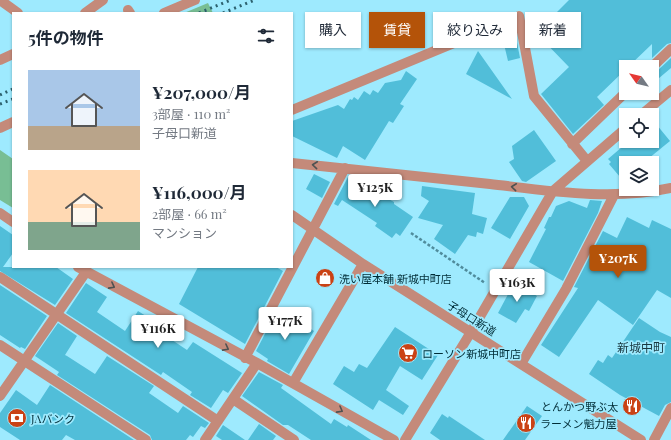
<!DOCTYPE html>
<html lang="ja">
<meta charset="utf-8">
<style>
:root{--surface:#fff;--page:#f6f6f7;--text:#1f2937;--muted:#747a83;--accent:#b45309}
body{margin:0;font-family:"Playfair Display","Noto Sans JP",serif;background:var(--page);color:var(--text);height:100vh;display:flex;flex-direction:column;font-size:15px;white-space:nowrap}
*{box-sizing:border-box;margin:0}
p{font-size:13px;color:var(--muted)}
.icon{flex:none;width:22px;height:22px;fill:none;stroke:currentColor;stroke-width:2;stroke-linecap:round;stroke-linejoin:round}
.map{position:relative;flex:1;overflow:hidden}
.drawer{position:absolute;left:12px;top:12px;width:281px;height:256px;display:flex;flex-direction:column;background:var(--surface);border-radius:0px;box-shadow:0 1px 3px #0004}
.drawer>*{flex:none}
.guide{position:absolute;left:305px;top:12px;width:306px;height:36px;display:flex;gap:8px}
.needle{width:26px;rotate:304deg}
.buttons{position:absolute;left:619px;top:60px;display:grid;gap:8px}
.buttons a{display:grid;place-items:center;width:40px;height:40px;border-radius:0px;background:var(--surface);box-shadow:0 1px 3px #0004;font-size:20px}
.price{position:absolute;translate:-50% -34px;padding:0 9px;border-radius:4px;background:#fff;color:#222;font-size:13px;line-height:26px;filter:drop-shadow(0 1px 2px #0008)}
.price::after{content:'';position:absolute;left:50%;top:24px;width:12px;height:9px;margin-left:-6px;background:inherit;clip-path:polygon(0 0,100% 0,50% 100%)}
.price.active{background:var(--accent);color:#fff}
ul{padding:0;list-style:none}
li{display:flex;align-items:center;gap:12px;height:100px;padding:0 16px}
li span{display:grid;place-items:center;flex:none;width:112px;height:80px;border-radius:0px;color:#555}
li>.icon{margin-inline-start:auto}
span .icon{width:48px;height:48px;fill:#fffc;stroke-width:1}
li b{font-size:17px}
h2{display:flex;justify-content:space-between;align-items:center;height:48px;padding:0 16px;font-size:17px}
.chip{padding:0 14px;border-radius:0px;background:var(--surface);box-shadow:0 1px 3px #0004;font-size:14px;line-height:36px}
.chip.active{background:var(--accent);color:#fff}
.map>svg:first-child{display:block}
.green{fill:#78be94}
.building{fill:#51bed9}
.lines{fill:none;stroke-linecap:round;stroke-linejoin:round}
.path{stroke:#508c9c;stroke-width:2.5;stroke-dasharray:3 2;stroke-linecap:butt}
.minor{stroke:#c48a7a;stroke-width:10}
.rail{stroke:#2c616e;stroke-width:3;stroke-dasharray:2 4;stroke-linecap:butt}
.oneway{stroke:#4e5252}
.labels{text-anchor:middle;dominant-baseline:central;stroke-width:3.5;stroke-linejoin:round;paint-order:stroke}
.poi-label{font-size:11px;fill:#002d37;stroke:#9eeafe;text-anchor:start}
.street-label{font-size:11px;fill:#002d37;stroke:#9eeafe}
.neighbourhood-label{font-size:12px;fill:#193841;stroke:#9eeafe}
</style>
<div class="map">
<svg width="671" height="440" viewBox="0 0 671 440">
<rect width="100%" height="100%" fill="#9eeafe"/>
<path class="green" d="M208,3L213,13H184Z
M0,150L13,159V208L0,200Z"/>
<path class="building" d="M569,0H671V43L667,44L652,58V44L628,67H626V69L597,97L604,105L573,134L541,94L569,67L536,33Z
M516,37L520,58L508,61L503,40Z
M478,51L512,99L466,74Z
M671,58V68L652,84V73L656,72Z
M406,71L417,79L400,104L404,106L393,123L389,121L365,160L343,146L337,158L292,136V121L338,105L344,109L350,99L352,100L354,97L358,100L364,91L370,95L373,90L378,93L385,83L401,80Z
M652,119L670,141L643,163H626V184L609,164L611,162L608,159L629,141H652Z
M534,130L556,161L526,182L522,181L509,162L514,159L512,146Z
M314,174L330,182L322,198L306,189Z
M348,177L394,202V204L413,217L400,236L396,233L392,238L375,226L377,223L342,200L338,206L334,204Z
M422,186L475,193L472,214L487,218L483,234L477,232L476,237L468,235L455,254L434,239L443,225L418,218L429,201L421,196Z
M510,197H524L529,206L510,239L491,228Z
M590,200L602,201L598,213L563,281L529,262L546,229L544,228L549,217H551L556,206L569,201L587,208Z
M627,217L649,228L652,220L671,229V298L657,290L633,325L598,300L559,357L541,345L578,288L574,287L603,231L617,238Z
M0,226L13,235V253L3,267H56L73,279L55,305L0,271Z
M198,267H276L283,271L245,344L179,304Z
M86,283L107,297L97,312L125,331L138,311L160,325L157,330L187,350L193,342L242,373L228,393L223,390L211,408L190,395L192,392L163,372L161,375L66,313Z
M514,283L537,296L529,311L525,309L516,323L498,313Z
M0,285L47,316L25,349L21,347L20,348L0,335Z
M279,307L314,331L289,374L267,361L268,359L256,351Z
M639,318L660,332L671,337V402L665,405L659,416L620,395L589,374L598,360L603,363L608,355L612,358Z
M58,323L77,336L65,355L67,356L95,374L107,356L154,386L149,393L178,413L183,406L209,423L205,428L201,426L193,437L190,435L186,440H152L150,435L57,375L59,372L35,356Z
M395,327L438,355L422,380L400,366L386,390L409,406L403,415L379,400L373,410L333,384L344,366L354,372L359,364L367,368Z
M259,372L283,385L281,388L331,424L334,419L347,427L348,425L371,440H311L288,425H283L242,396Z
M50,385L134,440H75L66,435L62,440H20L0,427V413L16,390L37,405Z
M527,406L542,416L525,440H503Z
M442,414L448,418L449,416L485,440H440L430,433Z
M259,424L276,436L273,440H248Z
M223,425L245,440H222L216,436Z"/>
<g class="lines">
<path class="path" d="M411,233L485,283"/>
<path class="minor" d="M0,0L18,13
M128,10L130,13
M85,13L103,0
M164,13L195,0
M0,60L13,54
M652,67L671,49
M292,110L519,16L534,96L587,161
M641,115L671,90
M0,128L13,122
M572,144L626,92
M292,163C358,170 424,177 490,184C550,191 612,201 671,188
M0,213L13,222
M292,215L363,264L641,440
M78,267L257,363L394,440
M0,277L218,421
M0,345L146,440
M245,358L345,168
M521,364L566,289L614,195
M293,383L363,264
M0,396L86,272
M233,399L294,440
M205,440L257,363
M405,440L471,332L553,191L626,128
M654,440L671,408"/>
<path class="rail" d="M199,13L231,0
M223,13L255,0
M0,95L13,89
M0,104L13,99"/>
</g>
<defs><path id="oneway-chevron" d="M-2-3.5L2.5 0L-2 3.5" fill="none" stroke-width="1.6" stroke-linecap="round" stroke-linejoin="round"/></defs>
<g class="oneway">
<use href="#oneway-chevron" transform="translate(315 165) rotate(-174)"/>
<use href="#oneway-chevron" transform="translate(514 187) rotate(-174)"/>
<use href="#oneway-chevron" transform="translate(112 286) rotate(28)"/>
<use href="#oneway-chevron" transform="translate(226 348) rotate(28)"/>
<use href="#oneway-chevron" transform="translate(340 410) rotate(29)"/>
</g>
<defs>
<g id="shop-disc" transform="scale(1)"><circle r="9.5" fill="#ca4215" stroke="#9eeafe"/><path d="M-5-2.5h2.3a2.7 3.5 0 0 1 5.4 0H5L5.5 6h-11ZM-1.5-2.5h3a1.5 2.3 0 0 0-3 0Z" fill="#fff"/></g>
<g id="supermarket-disc" transform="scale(1)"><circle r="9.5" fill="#ca4215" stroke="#9eeafe"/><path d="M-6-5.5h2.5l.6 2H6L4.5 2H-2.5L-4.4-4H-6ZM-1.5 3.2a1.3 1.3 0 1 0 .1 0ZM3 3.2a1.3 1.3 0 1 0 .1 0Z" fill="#fff"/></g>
<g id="restaurant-disc" transform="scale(1)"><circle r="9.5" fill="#ca4215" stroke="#9eeafe"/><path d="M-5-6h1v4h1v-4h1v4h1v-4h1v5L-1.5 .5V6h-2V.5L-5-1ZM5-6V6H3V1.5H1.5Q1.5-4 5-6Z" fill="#fff"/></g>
<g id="bank-disc" transform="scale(1)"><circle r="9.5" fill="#ca4215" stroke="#9eeafe"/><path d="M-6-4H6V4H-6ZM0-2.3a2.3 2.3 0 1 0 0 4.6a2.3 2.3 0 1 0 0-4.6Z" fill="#fff"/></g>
</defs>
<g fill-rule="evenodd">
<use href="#shop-disc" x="325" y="278"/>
<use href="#supermarket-disc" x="408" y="353"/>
<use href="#restaurant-disc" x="632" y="406"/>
<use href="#bank-disc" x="17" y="418"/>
<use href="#restaurant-disc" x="526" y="423"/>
</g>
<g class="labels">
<g class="poi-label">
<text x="339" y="278">洗い屋本舗 新城中町店</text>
<text x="422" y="353">ローソン新城中町店</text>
<text x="618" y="406" text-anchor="end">とんかつ野ぶ太</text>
<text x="31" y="418">JAバンク</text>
<text x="540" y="423">ラーメン魁力屋</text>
</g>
<g class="street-label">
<text transform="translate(472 318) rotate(32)">子母口新道</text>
</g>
<g class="neighbourhood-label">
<text x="641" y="347">新城中町</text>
</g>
</g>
</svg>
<div class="buttons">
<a><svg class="needle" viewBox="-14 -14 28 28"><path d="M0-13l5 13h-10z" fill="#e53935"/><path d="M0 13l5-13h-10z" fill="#747a83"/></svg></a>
<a><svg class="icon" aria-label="locate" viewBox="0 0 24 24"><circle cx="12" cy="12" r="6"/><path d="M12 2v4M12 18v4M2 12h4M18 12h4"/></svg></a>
<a><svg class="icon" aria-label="layers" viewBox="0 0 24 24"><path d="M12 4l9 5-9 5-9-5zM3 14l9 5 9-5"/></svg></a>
</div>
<b class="price" style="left:375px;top:208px">¥125K</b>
<b class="price active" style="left:618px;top:279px">¥207K</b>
<b class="price" style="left:517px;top:303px">¥163K</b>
<b class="price" style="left:285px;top:341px">¥177K</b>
<b class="price" style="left:158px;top:349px">¥116K</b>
<div class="guide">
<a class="chip">購入</a>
<a class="chip active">賃貸</a>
<a class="chip">絞り込み</a>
<a class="chip">新着</a>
</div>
<section class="drawer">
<h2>5件の物件<svg class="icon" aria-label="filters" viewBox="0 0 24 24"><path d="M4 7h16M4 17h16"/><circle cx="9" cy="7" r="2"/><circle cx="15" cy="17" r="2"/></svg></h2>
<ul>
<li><span style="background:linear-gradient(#a9c7e8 70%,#b9a48a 0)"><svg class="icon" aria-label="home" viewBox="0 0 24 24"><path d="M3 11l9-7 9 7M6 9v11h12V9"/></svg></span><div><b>¥207,000/月</b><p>3部屋 · 110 m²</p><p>子母口新道</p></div></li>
<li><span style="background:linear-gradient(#ffd9b3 65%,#7fa58c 0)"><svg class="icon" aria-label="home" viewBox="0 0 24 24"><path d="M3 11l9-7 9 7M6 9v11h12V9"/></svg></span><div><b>¥116,000/月</b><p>2部屋 · 66 m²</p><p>マンション</p></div></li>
</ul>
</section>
</div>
